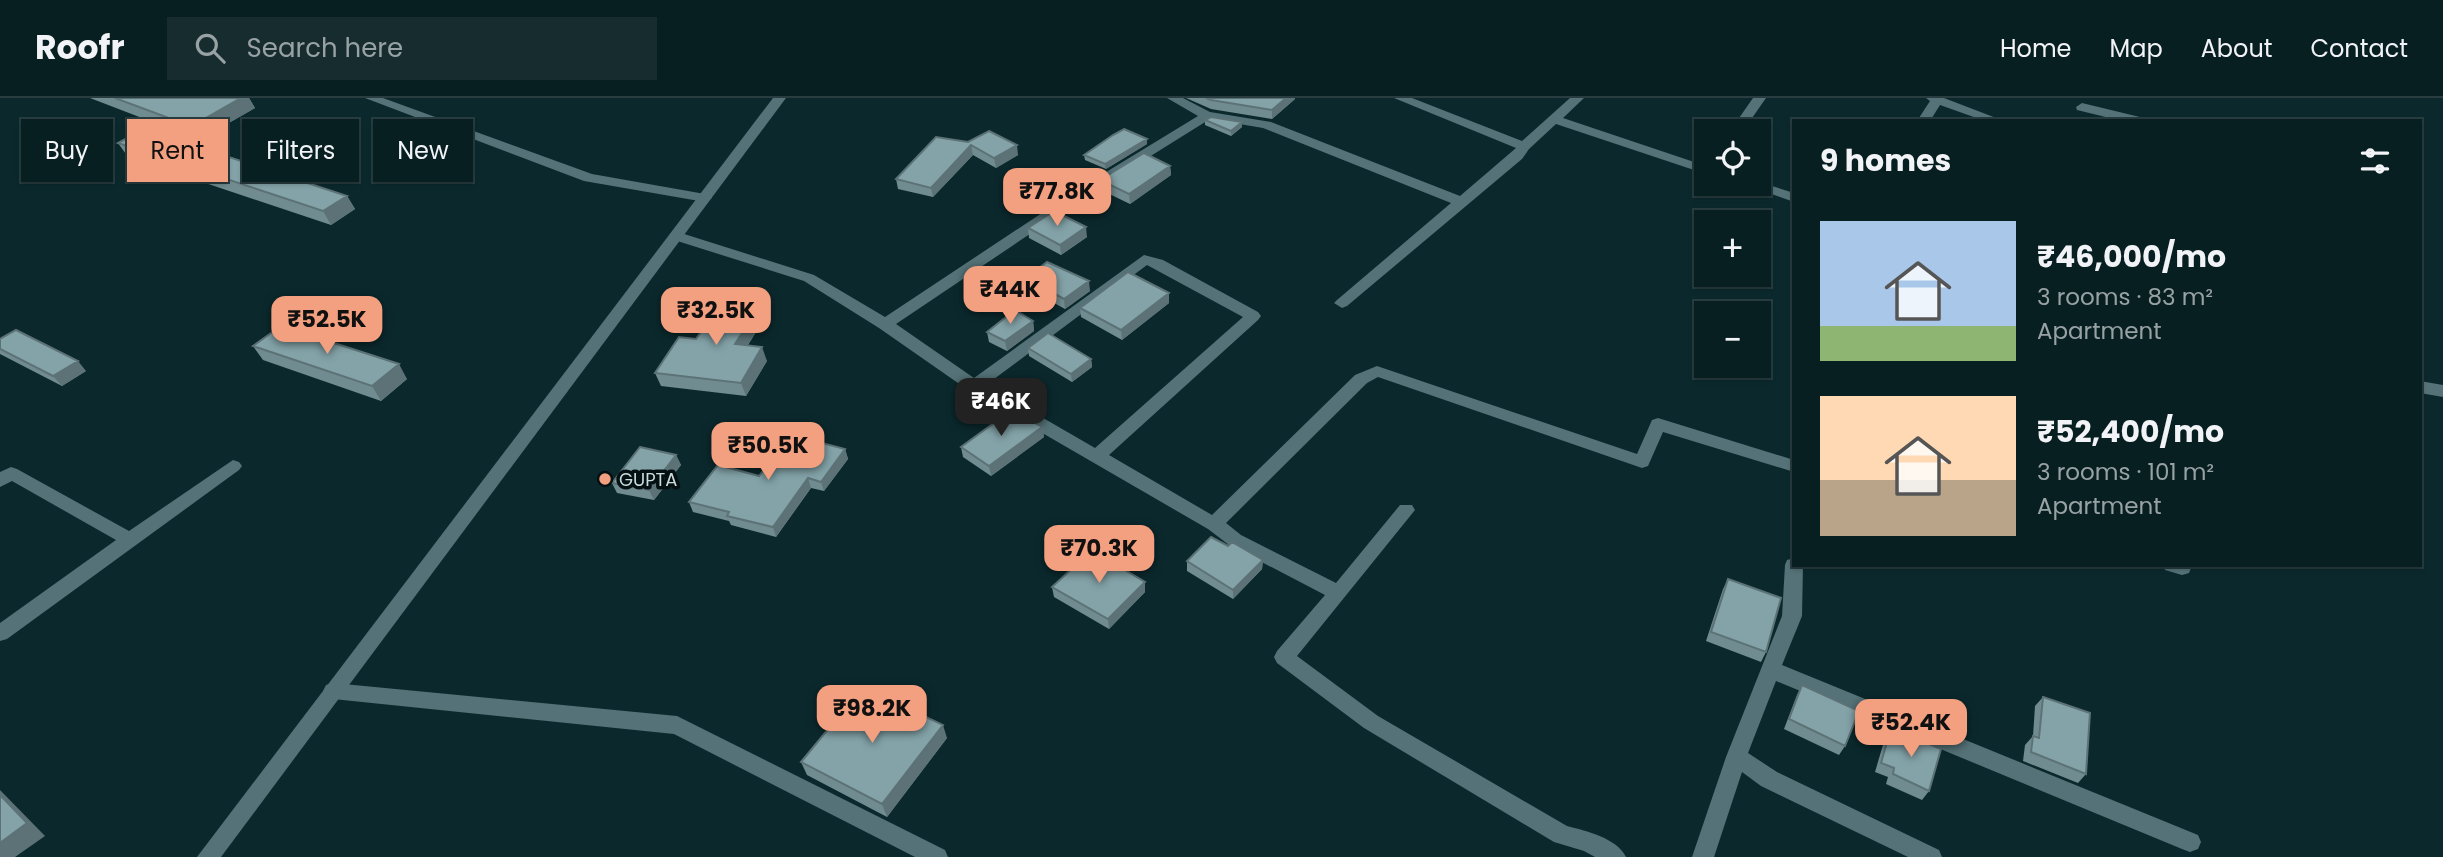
<!DOCTYPE html>
<meta charset="utf-8">
<style>
:root{--surface:#081f22;--page:#162c2f;--text:#f1f3f6;--muted:#98a2a5;--line:#293d40;--accent:#f2a080}
body{margin:0;font-family:Poppins,sans-serif;background:var(--page);color:var(--text);height:100vh;display:flex;flex-direction:column;font-size:26px;white-space:nowrap}
*{box-sizing:border-box;margin:0}
p{font-size:23px;color:var(--muted)}
.icon{flex:none;width:38px;height:38px;fill:none;stroke:currentColor;stroke-width:2;stroke-linecap:round;stroke-linejoin:round}
.map{position:relative;flex:1;overflow:hidden}
.panel{position:absolute;left:1792px;top:21px;width:630px;height:448px;display:flex;flex-direction:column;background:var(--surface);border-radius:0px;box-shadow:0 2px 5px #0004,0 0 0 2px var(--line)}
.panel>*{flex:none}
.banner{position:absolute;left:21px;top:21px;width:665px;height:63px;display:flex;gap:14px}
.fabs{position:absolute;left:1694px;top:21px;display:grid;gap:14px}
.fabs a{display:grid;place-items:center;width:77px;height:77px;border-radius:0px;background:var(--surface);box-shadow:0 2px 5px #0004,0 0 0 2px var(--line);font-size:35px}
.price{position:absolute;translate:-50% -60px;padding:0 16px;border-radius:14px;background:var(--accent);color:#111;font-size:23px;line-height:46px;filter:drop-shadow(0 2px 4px #0008)}
.price::after{content:'';position:absolute;left:50%;top:42px;width:21px;height:16px;margin-left:-10px;background:inherit;clip-path:polygon(0 0,100% 0,50% 100%)}
.price.on{background:#222;color:#fff}
ul{padding:0;list-style:none}
li{display:flex;align-items:center;gap:21px;height:175px;padding:0 28px}
li span{display:grid;place-items:center;flex:none;width:196px;height:140px;border-radius:0px;color:#555}
li>.icon{margin-inline-start:auto}
span .icon{width:84px;height:84px;fill:#fffc;stroke-width:1}
li b{font-size:30px}
h2{display:flex;justify-content:space-between;align-items:center;height:84px;padding:0 28px;font-size:30px}
.pill{padding:0 24px;border-radius:0px;background:var(--surface);box-shadow:0 2px 5px #0004,0 0 0 2px var(--line);font-size:24px;line-height:63px}
.pill.on{background:var(--accent);color:#111}
header{display:flex;align-items:center;gap:42px;box-sizing:border-box;height:98px;padding:0 35px;background:var(--surface);border-bottom:2px solid var(--line)}
header strong{font-size:33px}
nav{display:flex;gap:38px;margin-inline-start:auto;font-size:24px}
.search{width:490px;height:63px;background:var(--page);display:flex;align-items:center;gap:18px;box-sizing:border-box;padding:0 24px;border-radius:0px;color:var(--muted);font-size:26px}
.map>svg:first-child{display:block}
.lines{fill:none;stroke-linecap:round;stroke-linejoin:round}
.minor{fill:#547277;fill-rule:evenodd}
.secondary{fill:#547277;fill-rule:evenodd}
.wall{fill:#718c90}
.shaded-wall{fill:#5c7276}
.building{fill:#83a3a8;stroke:#5c7276;stroke-width:2}
.poi-dot{fill:#f2a080;stroke:#041012;stroke-width:2.5}
.labels{text-anchor:middle;dominant-baseline:central;stroke-width:7;stroke-linejoin:round;paint-order:stroke}
.poi-label{font-size:18px;fill:#cbdcdf;stroke:#041012;text-anchor:start}
</style>
<header>
<strong>Roofr</strong>
<div class="search"><svg class="icon" aria-label="search" viewBox="0 0 24 24"><circle cx="10" cy="10" r="6"/><path d="M15 15l6 6"/></svg>Search here</div>
<nav><a>Home</a><a>Map</a><a>About</a><a>Contact</a></nav>
</header>
<div class="map">
<svg width="2443" height="759" viewBox="0 0 2443 759">
<rect width="100%" height="100%" fill="#0b292d"/>
<g class="lines">
<path class="minor" d="M365,0H383L592,76L705,96L712,100L705,104L584,83Z
M1167,0H1183L1210,14L1271,24L1460,98L1516,50L1394,0H1412L1522,43L1570,0H1584L1563,20L1706,68V76L1556,26L1529,51L1522,61L1347,208L1342,210L1334,205L1337,202L1451,105L1263,30L1210,21L1085,99L896,226L974,280L1144,157L1163,162L1258,214L1261,218L1258,222L1109,357L1212,417L1355,277L1377,268L1637,356L1652,322L1658,320L1794,362V374L1663,334L1648,368L1642,370L1378,279L1367,285L1226,425L1241,437L1336,485L1400,407H1412L1415,412L1297,558L1378,618L1567,728C1586,733 1617,740 1626,759H1595L1584,753L1554,744L1364,630L1277,565L1274,559L1277,553L1325,497L1229,447L1208,431L968,292L879,230L804,183L671,141L669,138L671,135H681L814,177L885,219L1075,93L1198,18ZM1147,167L1243,219L1095,350L986,287Z
M1753,0H1766L1743,33H1730Z
M1926,0H1944L2004,23H1985L1940,7L1930,23H1917L1930,3Z
M2082,5L2144,20L2145,23H2122L2077,12L2076,9Z
M1759,84L1794,95V104L1743,86Z
M2420,283L2443,287V299L2420,295Z
M233,362L239,364L242,368L239,372L7,541L0,543V525L116,442L12,383L0,389V374L11,369L17,371L129,433Z
M1794,460V467H1803L1802,518L1782,567L2198,737L2201,744L2198,751L2190,754L2182,751L1776,583L1748,655L1777,674L1939,752L1942,759H1908L1761,688L1742,674L1714,759H1692L1726,659L1782,518L1785,467L1787,462Z
M2163,467H2190L2191,470L2189,475L2182,477L2165,472Z
M333,585L677,618L945,752L948,759H915L674,636L333,601L326,599L323,593L326,587Z"/>
<path class="secondary" d="M773,0H786L221,759H197Z"/>
</g>
<path class="wall" d="M90,0H249L255,10L192,46L347,98L355,111L331,127L128,59L118,45L155,25Z
M1186,0H1295V1L1272,21L1211,11Z
M1205,22L1242,29L1231,38L1205,27Z
M1147,41V46L1106,71L1085,62L1084,57Z
M968,44L1018,57L996,70L973,57L933,99L898,91L896,81Z
M1170,68L1171,77L1130,106L1101,92L1100,82Z
M1028,130L1087,139L1061,157L1029,140Z
M1026,180L1090,193L1065,211L1027,190Z
M1169,205L1122,242L1081,219L1080,210Z
M765,220L748,247L767,263L746,298L661,288L655,275L696,241Z
M1033,223L1034,233L1007,253L989,244L987,234Z
M0,241L86,273L62,288L0,256Z
M253,248L407,281L381,303L263,262Z
M1028,250L1091,261L1092,269L1072,284L1029,258Z
M1042,329L1044,339L991,378L963,359L961,349Z
M845,351L848,361L824,393L811,390L776,439L731,427L729,423L693,414L689,404L759,378Z
M676,357L681,367L654,402L617,395L612,385Z
M1228,448L1263,462L1262,471L1233,501L1187,473V463Z
M1110,467L1145,484V494L1109,531L1054,499L1052,489Z
M1728,481L1766,554L1761,564L1706,543L1723,491Z
M1802,587L1845,648L1839,657L1784,631L1797,597Z
M2043,599L2086,676L2078,685L2023,663L2025,647L2033,638L2035,608Z
M1891,630L1929,693L1922,702L1886,686L1888,679L1875,674L1885,640Z
M947,640L887,719L807,677L801,664Z"/>
<path class="shaded-wall" d="M241,0H249L255,10L180,53L171,40Z
M1286,0H1295V1L1272,21V12Z
M1242,24V29L1231,38V33Z
M1147,41V46L1106,71L1105,66Z
M971,47L973,57L933,99L931,90Z
M1017,47L1018,57L996,70L994,60Z
M1170,68L1171,77L1130,106L1129,96Z
M347,98L355,111L331,127L323,113Z
M1086,129L1087,139L1061,157L1060,147Z
M1089,183L1090,193L1065,211L1064,201Z
M1169,195V205L1122,242L1121,232Z
M761,206L765,220L740,259L735,246Z
M1033,223L1034,233L1007,253L1005,243Z
M762,249L767,263L746,298L741,285Z
M1091,261L1092,269L1072,284L1071,276Z
M78,263L86,273L62,288L53,278Z
M399,266L407,281L381,303L372,288Z
M1042,329L1044,339L991,378L989,368Z
M845,351L848,361L824,393L821,384Z
M676,357L681,367L654,402L649,392Z
M808,380L811,390L776,439L773,429Z
M1263,462L1262,471L1233,501V492Z
M1145,484V494L1109,531L1108,521Z
M943,627L947,640L887,719L882,706Z
M0,692L45,738L15,759H0Z"/>
<path class="building" d="M115,0H241L171,40L347,98L323,113L118,45L166,19Z
M1206,0H1286L1272,12L1211,2Z
M1211,19L1242,24L1231,33L1205,22Z
M1124,31L1147,41L1105,66L1084,57L1113,37Z
M989,33L1017,47L994,60L971,47L931,90L896,81L936,39L968,44Z
M1144,55L1170,68L1129,96L1100,82Z
M1054,113L1086,129L1060,147L1028,130Z
M1047,164L1089,183L1064,201L1026,180Z
M1128,174L1169,195L1121,232L1080,210Z
M723,202L761,206L735,246L762,249L741,285L655,275L679,239L696,241Z
M1015,212L1033,223L1005,243L987,234Z
M281,228L399,266L372,288L253,248Z
M16,232L78,263L53,278L0,251V241Z
M1048,235L1091,261L1071,276L1028,250Z
M1012,312L1042,329L989,368L961,349Z
M791,337L845,351L821,384L808,380L773,429L727,418L729,414L689,404L718,367L759,378Z
M640,349L676,357L649,392L612,385Z
M1211,439L1228,448L1232,444L1263,462L1233,492L1187,463Z
M1089,455L1110,467L1113,465L1145,484L1108,521L1052,489Z
M1728,481L1781,500L1766,554L1711,534Z
M1802,587L1859,613L1845,648L1789,621Z
M863,589L943,627L882,706L801,664Z
M2043,599L2090,615L2086,676L2031,654L2033,638L2039,640Z
M1891,630L1941,651L1929,693L1893,676L1894,670L1881,665Z
M0,697L27,725L0,745Z"/>
<circle class="poi-dot" cx="605" cy="381" r="7"/>
<g class="labels">
<g class="poi-label">
<text x="619" y="381">GUPTA</text>
</g>
</g>
</svg>
<div class="fabs">
<a><svg class="icon" aria-label="locate" viewBox="0 0 24 24"><circle cx="12" cy="12" r="6"/><path d="M12 2v4M12 18v4M2 12h4M18 12h4"/></svg></a>
<a>+</a>
<a>−</a>
</div>
<b class="price" style="left:1057px;top:130px">₹77.8K</b>
<b class="price" style="left:1010px;top:228px">₹44K</b>
<b class="price" style="left:716px;top:249px">₹32.5K</b>
<b class="price" style="left:327px;top:258px">₹52.5K</b>
<b class="price on" style="left:1001px;top:340px">₹46K</b>
<b class="price" style="left:768px;top:384px">₹50.5K</b>
<b class="price" style="left:1099px;top:487px">₹70.3K</b>
<b class="price" style="left:872px;top:647px">₹98.2K</b>
<b class="price" style="left:1911px;top:661px">₹52.4K</b>
<div class="banner">
<a class="pill">Buy</a>
<a class="pill on">Rent</a>
<a class="pill">Filters</a>
<a class="pill">New</a>
</div>
<section class="panel">
<h2>9 homes<svg class="icon" aria-label="filters" viewBox="0 0 24 24"><path d="M4 7h16M4 17h16"/><circle cx="9" cy="7" r="2"/><circle cx="15" cy="17" r="2"/></svg></h2>
<ul>
<li><span style="background:linear-gradient(#a9c7e8 75%,#8fb573 0)"><svg class="icon" aria-label="home" viewBox="0 0 24 24"><path d="M3 11l9-7 9 7M6 9v11h12V9"/></svg></span><div><b>₹46,000/mo</b><p>3 rooms · 83 m²</p><p>Apartment</p></div></li>
<li><span style="background:linear-gradient(#ffd9b3 60%,#b9a48a 0)"><svg class="icon" aria-label="home" viewBox="0 0 24 24"><path d="M3 11l9-7 9 7M6 9v11h12V9"/></svg></span><div><b>₹52,400/mo</b><p>3 rooms · 101 m²</p><p>Apartment</p></div></li>
</ul>
</section>
</div>
